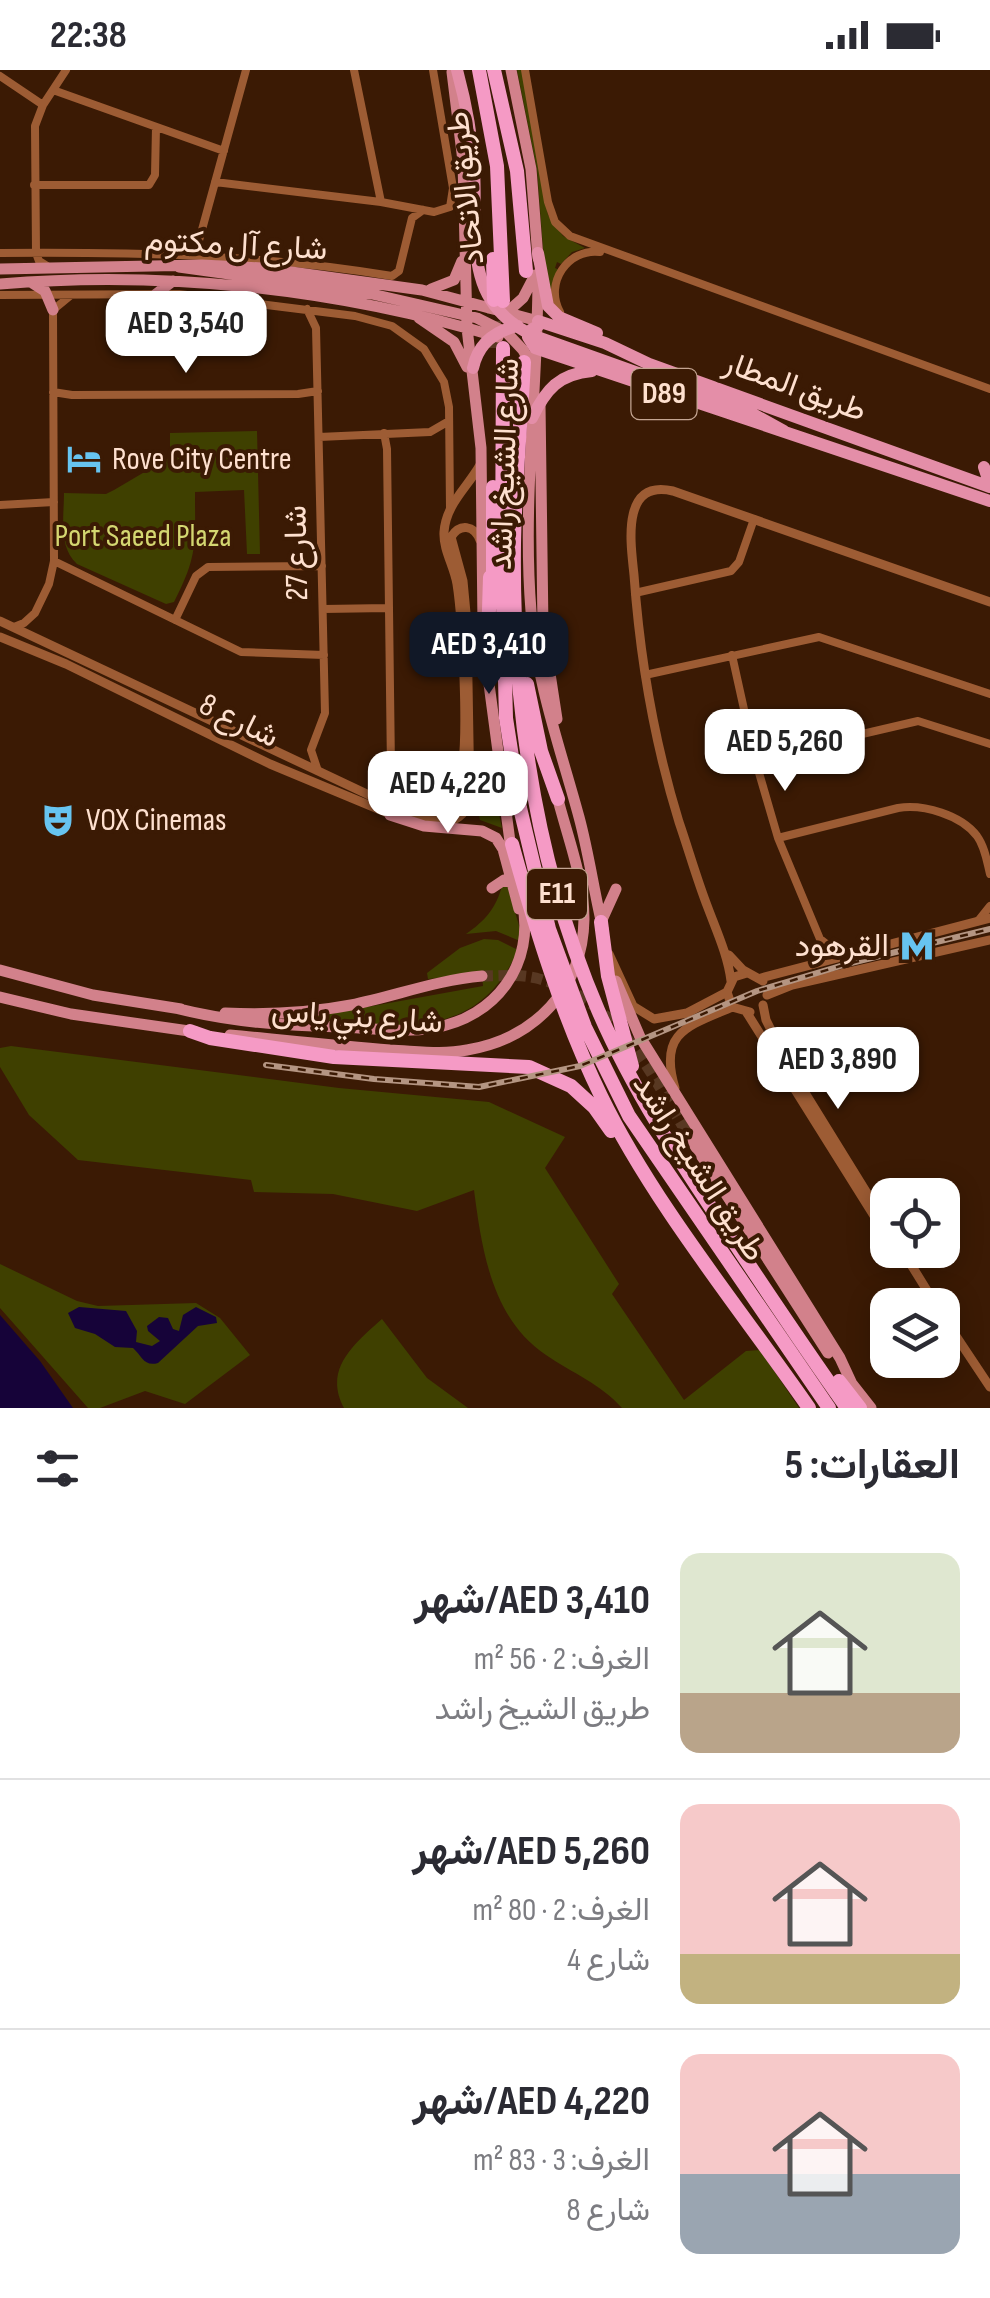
<!DOCTYPE html>
<html lang="ar">
<meta charset="utf-8">
<style>
:root{--surface:#fff;--page:#f7f7f7;--text:#2b2b33;--muted:#7c7c81;--line:#e1e1e2;--accent:#111827}
body{margin:0;font-family:"Sofia Sans Condensed",Vazirmatn,sans-serif;background:var(--page);color:var(--text);direction:rtl;height:100vh;display:flex;flex-direction:column;font-size:38px;white-space:nowrap}
*{box-sizing:border-box;margin:0}
p{font-size:32px;color:var(--muted)}
.icon{flex:none;width:55px;height:55px;fill:none;stroke:currentColor;stroke-width:2;stroke-linecap:round;stroke-linejoin:round}
.map{position:relative;height:1338px;overflow:hidden;direction:ltr}
.panel{display:flex;flex-direction:column;background:var(--surface);flex:1}
.panel>*{flex:none}
.fabs{position:absolute;left:870px;top:1108px;display:grid;gap:20px}
.fabs a{display:grid;place-items:center;width:90px;height:90px;border-radius:20px;background:var(--surface);box-shadow:0 5px 25px #0003;font-size:50px}
.price{position:absolute;translate:-50% -85px;padding:0 22px;border-radius:20px;background:#fff;color:#222;font-size:32px;line-height:65px;filter:drop-shadow(0 2px 5px #0008)}
.price::after{content:'';position:absolute;left:50%;top:60px;width:30px;height:22px;margin-left:-15px;background:inherit;clip-path:polygon(0 0,100% 0,50% 100%)}
.price.current{background:var(--accent);color:#fff}
ul{padding:0;list-style:none}
li{display:flex;align-items:center;gap:30px;height:250px;padding:0 30px}
li+li{border-top:2px solid var(--line)}
li span{display:grid;place-items:center;flex:none;width:280px;height:200px;border-radius:20px;color:#555}
li>.icon{margin-inline-start:auto}
span .icon{width:120px;height:120px;fill:#fffc;stroke-width:1}
li b{font-size:42px}
h2{display:flex;justify-content:space-between;align-items:center;height:120px;padding:0 30px;font-size:42px}
.status{display:flex;justify-content:space-between;align-items:center;height:70px;padding:0 50px;background:var(--surface);direction:ltr}
.status svg{height:28px;fill:currentColor}
.map>svg:first-child{display:block}
.green{fill:#3f4000}
.water{fill:#160339}
.lines{fill:none;stroke-linecap:round;stroke-linejoin:round}
.primary-tunnel{stroke:#583822;stroke-width:11;stroke-dasharray:11 5.5;stroke-linecap:butt}
.motorway-tunnel{stroke:#583822;stroke-width:14;stroke-dasharray:14 7;stroke-linecap:butt}
.minor{stroke:#9d5c34;stroke-width:8}
.tertiary{stroke:#9d5c34;stroke-width:9}
.primary{stroke:#d2818b;stroke-width:11}
.trunk{stroke:#e48ea8;stroke-width:12}
.motorway{stroke:#f59ac5;stroke-width:14}
.rail-casing{stroke:#b49582;stroke-width:6}
.rail{stroke:#3b1a04;stroke-width:2.5;stroke-dasharray:8;stroke-linecap:butt}
.labels{text-anchor:middle;dominant-baseline:central;stroke-width:8;stroke-linejoin:round;paint-order:stroke}
.shield{fill:#3b1a04;stroke:#c4a592;stroke-width:2.5}
.shield-label{font-size:30px;font-weight:bold;fill:#fee0cf}
.street-label{font-size:32px;fill:#fee0cf;stroke:#3b1a04}
.poi-label{font-size:32px;fill:#fee0cf;stroke:#3b1a04;text-anchor:start}
.park-label{font-size:32px;fill:#d4d771;stroke:#3b1a04}
</style>
<div class="status"><b>22:38</b><svg viewBox="0 0 49 12"><path d="M0 12V9h3v3zM5 12V6h3v6zM10 12V3h3v9zM15 12V0h3v12zM26 1h20v11H26zM47 4h2v5h-2z"/></svg></div>
<div class="map">
<svg width="990" height="1338" viewBox="0 0 990 1338">
<rect width="100%" height="100%" fill="#3b1a04"/>
<path class="green" d="M517,0H522L548,145L563,166L585,178L572,182L561,194L557,192L555,198L559,200L552,224L546,217L537,100Z
M257,361L260,484H247L244,420L195,422C195,474 198,485 174,532L166,534L77,494C58,476 64,448 64,423L106,424L114,420L170,387V363Z
M487,688L502,758L480,750L475,728L473,690Z
M507,814L520,859V871L496,861L466,864C485,851 496,838 502,816Z
M484,869L498,870L518,880C476,974 399,954 313,953L312,947L483,916L482,903L428,909L427,903L460,878Z
M11,976L339,1018L489,1032L565,1067L545,1098L619,1214L612,1224L684,1330L746,1281L760,1280L799,1338H622C601,1314 572,1303 546,1285C492,1249 482,1181 474,1120L417,1141L333,1124L254,1122L251,1110L78,1090L29,1045L0,997V978Z
M0,1194L77,1231L98,1236L196,1233L220,1248L250,1285L185,1334L145,1321L100,1338H88L0,1238Z
M382,1249L427,1308L468,1338H344C323,1299 354,1274 382,1249Z"/>
<path class="water" d="M79,1237L126,1241L137,1261L136,1272L152,1276L160,1271L148,1261L147,1256L159,1247L168,1248L173,1259L179,1261L183,1245L196,1237L216,1247L217,1253L198,1256L158,1293C144,1297 142,1286 133,1278L115,1277L95,1264L75,1258L68,1243Z
M0,1245L40,1291L73,1338H0Z"/>
<g class="lines">
<path class="primary-tunnel" d="M482,906C500,906 519,904 536,908C618,929 648,999 688,1065"/>
<path class="motorway-tunnel" d="M494,230V278"/>
<path class="minor" d="M354,0L381,132
M525,0L548,132L555,152L570,166L990,319
M0,6L43,35
M53,20L224,81
M215,112L381,132L434,142L450,137L453,118L433,0
M34,115H149L155,105L156,57
M0,183C132,182 262,184 392,206L399,201L412,148L423,140
M195,185L246,0
M47,196L39,191L36,183L35,56L43,35L66,0
M0,225L179,224L355,246L392,256L424,279L444,312L449,337L450,439
M307,239L316,258L325,643L311,680L318,701
M560,242C544,213 568,178 600,182
M53,322L72,325L298,324L318,321
M319,367L430,362L449,351
M0,435L54,432
M54,491L241,582L324,585
M635,523L731,501L739,492L754,449
M323,539L388,538
M175,550L196,506L208,497L322,496
M14,557L24,553L35,543L49,514L54,491L53,240L70,226
M732,585L755,689L778,768L820,869L842,886
M645,605L819,567L990,624
M755,689L918,651L990,674
M369,725L385,716L391,699L387,379L384,363
M778,768L898,738C924,734 961,745 977,766C985,777 987,792 990,804
M978,851L990,836"/>
<path class="tertiary" d="M0,551L369,725C394,733 443,734 460,745
M0,567L66,594L270,694L395,746
M427,735C442,730 454,722 460,706C470,678 462,546 457,514C454,496 443,480 444,462C446,434 467,418 480,395
M411,748L438,750L442,742L438,738
M440,754C454,753 466,744 470,731L467,554L463,511L451,467C460,453 474,455 480,470
M609,884L633,936L654,949L687,943L727,922
M729,885L743,900L763,911
M747,903L734,907L727,922L732,937L750,942
M761,908L990,848
M731,911C728,886 717,862 708,838C697,810 689,781 679,752C654,671 640,589 634,505C631,475 620,409 673,421L990,532
M767,925L792,915L990,870
M763,935L766,950L791,1000L888,1157
M747,943L888,1168
M675,1018C658,962 688,956 732,937
M902,1180L936,1235
M942,1245L990,1317"/>
<path class="primary" d="M511,0L531,99L538,188
M452,2L463,91L467,258L481,378L483,556
M179,197L372,224L477,248L507,263L523,280L532,296
M0,199L202,195L262,198L422,220L538,251
M538,206C538,318 522,429 531,541C537,615 560,677 579,747C589,784 594,822 603,859
M31,212L45,221L53,240
M0,214C166,200 338,219 498,267
M431,219L454,210L462,191
M156,224L173,211
M504,245L523,228L535,205
M419,248L454,272L467,297
M540,334L543,558L557,649
M487,599L511,779
M390,745L424,756L482,761L496,768L503,779L519,839
M492,818L504,810L512,813
M601,852L616,819
M0,900L93,925L181,939
M616,911L640,967L840,1288L853,1316
M0,927L71,944L196,962
M175,938C231,952 284,956 342,957C371,958 404,963 433,958C496,948 536,893 522,831
M225,943C267,945 309,943 351,935C395,926 437,910 482,906
M230,965C283,970 337,976 390,980C416,981 442,985 467,980C534,969 583,919 584,849C584,807 566,763 556,722
M688,1065L828,1283
M849,1310L871,1338"/>
<path class="trunk" d="M457,0C466,33 472,65 474,99C478,167 460,234 537,267L753,344L784,361
M538,183L548,236L559,247L597,263
M538,251L605,273L649,294L990,417
M538,256L532,259L528,267L535,278L990,431
M473,298C478,274 494,261 518,256
M532,348C546,319 559,304 592,301
M984,397L990,415"/>
<path class="motorway" d="M479,0L497,96L503,231
M494,0L517,101L526,201
M493,189L494,230
M503,278L502,499L506,648L520,738L549,859L585,957L629,1046L829,1338
M524,292C521,352 515,413 514,474C512,633 535,793 598,940C632,1019 680,1092 728,1163C767,1222 806,1280 847,1338
M493,417V515
M487,605L490,507
M527,614L541,681L558,729
M512,774C536,860 562,946 601,1026C653,1133 741,1240 809,1338
M601,852L608,906L632,996
M190,961L210,968L334,987L529,997L571,1016L594,1037L611,1061
M839,1311L860,1338"/>
<g class="rail-casing">
<path id="rail" d="M266,995L374,1009L479,1017L580,996L757,921L847,894L990,859"/>
</g>
<use href="#rail" class="rail"/>
</g>
<defs>
<g id="hotel-bare" transform="scale(2.7)"><path d="M-6-4.5h1.5V1H6V5H4.5V3h-9V5H-6ZM-4 0a1.8 1.8 0 1 1 3.6 0ZM.5 0V-2.5h3Q6-2.5 6 0Z" fill="#67c4f0" stroke="#3b1a04" stroke-width="2.5" paint-order="stroke"/></g>
<g id="theatre-bare" transform="scale(2.7)"><path d="M-5-5.5Q0-4 5-5.5V0Q5 5 0 6Q-5 5-5 0ZM-3.3-2.5H-1v1.5H-3.3ZM1-2.5H3.3v1.5H1ZM-2.8 1Q0 5.5 2.8 1Z" fill="#67c4f0" stroke="#3b1a04" stroke-width="2.5" paint-order="stroke"/></g>
<g id="metro-bare" transform="scale(2.7)"><path d="M-5.5 5V-5H-3L0 0L3-5H5.5V5H3V-.5L0 4L-3-.5V5Z" fill="#67c4f0" stroke="#3b1a04" stroke-width="2.5" paint-order="stroke"/></g>
</defs>
<g fill-rule="evenodd">
<use href="#hotel-bare" x="84" y="389"/>
<use href="#theatre-bare" x="58" y="750"/>
<use href="#metro-bare" x="917" y="876"/>
</g>
<g class="labels">
<g class="shield">
<rect x="631.5" y="299" width="65" height="50" rx="8"/>
<rect x="527" y="799" width="60" height="50" rx="8"/>
</g>
<g class="shield-label">
<text x="664" y="324">D89</text>
<text x="557" y="824">E11</text>
</g>
<g class="street-label">
<text transform="translate(466 118) rotate(-96)">طريق الاتحاد</text>
<text transform="translate(236 175) rotate(3)">شارع آل مكتوم</text>
<text transform="translate(795 317) rotate(20)">طريق المطار</text>
<text transform="translate(505 394) rotate(-88)">شارع الشيخ راشد</text>
<text transform="translate(297 483) rotate(-91)">شارع 27</text>
<text transform="translate(239 651) rotate(26)">شارع 8</text>
<text transform="translate(357 947) rotate(4)">شارع بني ياس</text>
<text transform="translate(699 1098) rotate(57)">طريق الشيخ راشد</text>
</g>
<g class="poi-label">
<text x="112" y="389">Rove City Centre</text>
<text x="86" y="750">VOX Cinemas</text>
<text x="889" y="876" text-anchor="end">القرهود</text>
</g>
<g class="park-label">
<text x="143" y="466">Port Saeed Plaza</text>
</g>
</g>
</svg>
<div class="fabs">
<a><svg class="icon" aria-label="locate" viewBox="0 0 24 24"><circle cx="12" cy="12" r="6"/><path d="M12 2v4M12 18v4M2 12h4M18 12h4"/></svg></a>
<a><svg class="icon" aria-label="layers" viewBox="0 0 24 24"><path d="M12 4l9 5-9 5-9-5zM3 14l9 5 9-5"/></svg></a>
</div>
<b class="price" style="left:186px;top:306px">AED 3,540</b>
<b class="price current" style="left:489px;top:627px">AED 3,410</b>
<b class="price" style="left:785px;top:724px">AED 5,260</b>
<b class="price" style="left:448px;top:766px">AED 4,220</b>
<b class="price" style="left:838px;top:1042px">AED 3,890</b>
</div>
<section class="panel">
<h2>العقارات: 5<svg class="icon" aria-label="filters" viewBox="0 0 24 24"><path d="M4 7h16M4 17h16"/><circle cx="9" cy="7" r="2"/><circle cx="15" cy="17" r="2"/></svg></h2>
<ul>
<li><span style="background:linear-gradient(#dfe7d0 70%,#b9a48a 0)"><svg class="icon" aria-label="home" viewBox="0 0 24 24"><path d="M3 11l9-7 9 7M6 9v11h12V9"/></svg></span><div><b>AED 3,410/شهر</b><p>الغرف: 2 · 56 m²</p><p>طريق الشيخ راشد</p></div></li>
<li><span style="background:linear-gradient(#f6c9c9 75%,#c2b280 0)"><svg class="icon" aria-label="home" viewBox="0 0 24 24"><path d="M3 11l9-7 9 7M6 9v11h12V9"/></svg></span><div><b>AED 5,260/شهر</b><p>الغرف: 2 · 80 m²</p><p>شارع 4</p></div></li>
<li><span style="background:linear-gradient(#f6c9c9 60%,#9aa5b1 0)"><svg class="icon" aria-label="home" viewBox="0 0 24 24"><path d="M3 11l9-7 9 7M6 9v11h12V9"/></svg></span><div><b>AED 4,220/شهر</b><p>الغرف: 3 · 83 m²</p><p>شارع 8</p></div></li>
</ul>
</section>
